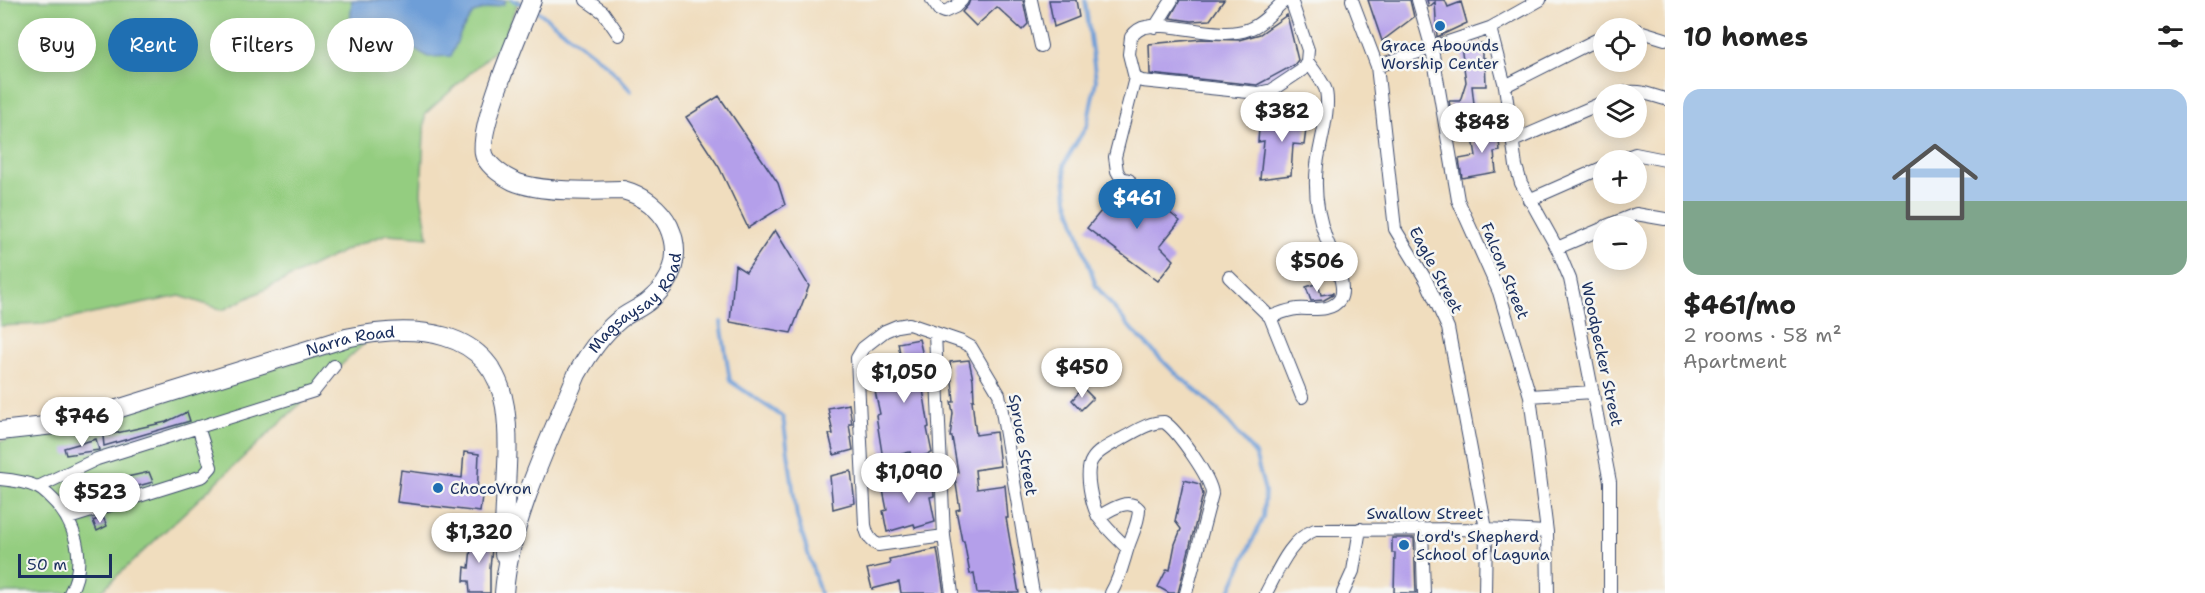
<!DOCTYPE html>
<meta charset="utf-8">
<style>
:root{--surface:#fff;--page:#f2f2f2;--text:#222;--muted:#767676;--accent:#1f6fb2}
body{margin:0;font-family:"Shantell Sans",sans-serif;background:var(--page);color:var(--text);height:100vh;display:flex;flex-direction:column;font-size:22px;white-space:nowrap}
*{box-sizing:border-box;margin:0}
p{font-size:20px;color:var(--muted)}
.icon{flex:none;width:33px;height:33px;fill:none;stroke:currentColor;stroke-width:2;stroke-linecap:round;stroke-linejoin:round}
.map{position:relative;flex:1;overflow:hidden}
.side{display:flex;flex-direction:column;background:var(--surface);width:540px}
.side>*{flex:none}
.banner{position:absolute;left:18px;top:18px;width:570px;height:54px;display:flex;gap:12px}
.tools{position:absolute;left:1593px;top:18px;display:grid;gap:12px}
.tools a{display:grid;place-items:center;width:54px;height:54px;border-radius:50%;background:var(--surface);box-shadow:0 3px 15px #0003;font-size:30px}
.scale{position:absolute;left:18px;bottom:15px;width:94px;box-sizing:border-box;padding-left:6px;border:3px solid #1b2f5e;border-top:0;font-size:16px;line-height:21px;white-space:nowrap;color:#1b2f5e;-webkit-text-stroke:4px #f6f6f2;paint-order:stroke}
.price{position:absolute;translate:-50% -51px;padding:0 14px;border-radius:21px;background:#fff;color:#222;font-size:20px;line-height:39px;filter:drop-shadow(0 2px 3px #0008)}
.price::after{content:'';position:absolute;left:50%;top:36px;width:18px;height:14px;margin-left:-9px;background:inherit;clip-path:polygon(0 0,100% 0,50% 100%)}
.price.current{background:var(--accent);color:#fff}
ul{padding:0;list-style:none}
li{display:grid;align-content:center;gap:12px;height:318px;padding:0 18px}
li span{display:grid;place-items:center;height:186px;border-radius:18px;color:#555}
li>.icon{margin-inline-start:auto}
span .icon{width:108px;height:108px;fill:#fffc;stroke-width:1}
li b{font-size:26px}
h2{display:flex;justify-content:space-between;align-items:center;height:72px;padding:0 18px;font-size:26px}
.pill{padding:0 21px;border-radius:27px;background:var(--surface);box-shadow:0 3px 15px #0003;font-size:21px;line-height:54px}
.pill.current{background:var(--accent);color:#fff}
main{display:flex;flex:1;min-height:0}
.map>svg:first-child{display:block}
.green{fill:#94cd80;stroke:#587e6f;stroke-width:1.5}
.water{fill:#6e9ed7;stroke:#44669a;stroke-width:1.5}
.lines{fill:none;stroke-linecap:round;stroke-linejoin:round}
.stream{stroke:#6e9ed7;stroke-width:4}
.building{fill:#b49fea}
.street-casing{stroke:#3b496c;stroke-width:14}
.secondary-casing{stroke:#3b496c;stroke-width:20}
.street{stroke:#fff;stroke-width:12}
.secondary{stroke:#fff;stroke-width:18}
.poi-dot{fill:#1f6fb2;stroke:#f6f6f2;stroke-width:2}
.labels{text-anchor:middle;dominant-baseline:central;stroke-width:5;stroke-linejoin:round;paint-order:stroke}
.poi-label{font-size:16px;fill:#1b2f5e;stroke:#f6f6f2;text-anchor:start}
.street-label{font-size:16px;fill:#1b2f5e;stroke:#f6f6f2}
</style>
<main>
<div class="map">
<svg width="1665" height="593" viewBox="0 0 1665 593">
<rect width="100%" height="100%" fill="#f6f6f2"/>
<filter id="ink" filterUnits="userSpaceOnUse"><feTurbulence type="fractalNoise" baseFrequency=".0167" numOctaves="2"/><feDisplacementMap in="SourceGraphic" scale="12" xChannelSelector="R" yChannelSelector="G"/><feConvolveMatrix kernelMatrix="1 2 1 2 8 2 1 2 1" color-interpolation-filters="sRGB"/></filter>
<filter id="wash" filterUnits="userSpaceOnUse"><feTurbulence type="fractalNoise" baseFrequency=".008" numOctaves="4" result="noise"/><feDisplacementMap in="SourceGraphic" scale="24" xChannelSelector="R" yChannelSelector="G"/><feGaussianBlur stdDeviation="1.35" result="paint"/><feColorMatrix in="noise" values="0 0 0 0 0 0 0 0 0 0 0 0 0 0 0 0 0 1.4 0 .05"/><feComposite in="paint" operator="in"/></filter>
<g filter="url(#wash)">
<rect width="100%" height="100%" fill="#f0ddbe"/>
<path class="green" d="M0,0H519L500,46L425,114L421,194L428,237L387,234L354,246L223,310L180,296L43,324L0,326Z
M369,339L99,593H0V441L61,432Z"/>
<path class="water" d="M352,0H505L504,4L473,13L461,32L451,56L428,57L410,46L349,67L340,62L349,37Z"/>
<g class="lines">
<path class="stream" d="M512,0L525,5
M1085,0L1096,80L1087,125L1064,164L1067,199L1096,286L1132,330L1171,369L1218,410L1255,454L1265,491L1263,517L1229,593
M535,9L607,65L631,91
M721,322L730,381L783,417L797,517L820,593"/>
</g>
<g id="blocks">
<path class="building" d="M970,0H1023L1028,24L1022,30L997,7L976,26L962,12L968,5Z
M1049,0H1076L1079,17L1054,27Z
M1180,0H1224L1210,20L1191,21L1170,18Z
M1368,0H1410L1414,17L1382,41Z
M1427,0H1445L1448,7L1461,2L1467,23L1437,37L1435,2L1429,7Z
M1287,15L1298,60L1294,65L1257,85L1150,74L1149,44L1202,39L1239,40L1260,34Z
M1482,43V58H1485L1486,86H1472L1475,113L1452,116L1449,101H1460L1466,82L1461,46Z
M719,96L778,183L785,205L748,228L719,167L686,117Z
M1306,107L1304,122H1307L1304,145L1293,144L1291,175L1260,179L1264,141L1258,142L1259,128L1282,119L1283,109Z
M1498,128L1500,151L1494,152L1496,172L1462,178L1459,159L1476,156L1472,132Z
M1137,186L1180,221L1160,246L1174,260L1158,281L1087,228L1120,188L1129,193Z
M775,230L809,286L791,333L730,322L735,265L746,272Z
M1318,283L1321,295L1333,293V295L1324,300L1311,301L1306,287Z
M919,339L929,381L922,383L929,427L927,428L932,453L912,459L910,452L883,459L876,415L880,414L875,391L879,390L874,368L902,363L898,343Z
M969,360L973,379L974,400H972L976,435L996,432L1000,466L975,470L977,489L1005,485L1008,518H1006L1019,593H977L974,573L970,574L964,541H962L956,510L960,509L954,472H958L952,437H950L953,413L951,402H954L950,362Z
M1083,388L1093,398L1081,410L1072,400Z
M849,404L852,424H849L853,450L834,455L829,434H833L828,408Z
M187,412L190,421L104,446L103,436L166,422Z
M96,439L99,450L66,455L64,448Z
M464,452L479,454L477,495L482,496L480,512L397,502L401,470L462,478Z
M851,471L855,503L833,509L830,476Z
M149,472L153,482L105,495L102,487L127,477Z
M932,476L934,496L930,497L935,522L915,528L914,524L887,532L883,511L887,510L882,485Z
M1184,480L1200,484L1203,494L1178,593H1169L1158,587L1167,569L1170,570L1175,544L1181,529L1175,521Z
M103,517L107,526L97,531L93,521Z
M471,532L493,539L490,568V593H470L469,581H464L465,567L469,568L471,548L468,546Z
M1392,538H1414L1416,593H1394L1395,553H1392Z
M937,549L944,593H901L899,582L872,589L867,569L890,564L889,559Z"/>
</g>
</g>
<g filter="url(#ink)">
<use href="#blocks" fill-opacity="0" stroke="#3b496c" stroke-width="1.5"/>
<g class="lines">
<g class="street-casing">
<path id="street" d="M586,0L603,12L619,35
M932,0L939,10L944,12L955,7L962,0
M1031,0L1041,46
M1285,0C1274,10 1263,24 1249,29C1219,41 1175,21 1146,27C1139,28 1135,32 1131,37L1129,54L1135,78L1142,81L1258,93L1272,90L1302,70L1307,61L1308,50L1291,0
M1352,0L1377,66L1395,229L1426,280L1448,328L1486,529L1485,593
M1418,0L1432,49L1458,200L1499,292L1530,396L1547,532L1548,593
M1155,27L1172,0
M1490,28L1505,86L1516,166L1521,183L1557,248L1570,279L1577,312L1610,482V593
M1636,30L1665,39
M1377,66L1490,28L1540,0
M1505,86L1604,36
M1620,94C1635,88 1650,95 1665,99
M1513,141L1604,102
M1619,160L1635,154L1665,160
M1129,180L1121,178L1117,171L1115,157L1135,78
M1529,200L1604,167
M1606,226L1636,214L1665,219
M1557,248L1604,228
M1229,277L1270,317
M935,333L944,536L952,593
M1530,396L1593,392
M1302,397L1270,317C1279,314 1287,310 1297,309C1310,308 1331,313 1340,299C1348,286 1331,252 1326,238C1317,214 1314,190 1317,165C1319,146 1332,106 1325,88C1321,79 1313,69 1307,61
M0,479C12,480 26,482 37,487C41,489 45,492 48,495C75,519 88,560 70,593
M38,487L97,459L314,391L334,366
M1098,517C1110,510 1128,497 1139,509C1139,522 1132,535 1128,547C1123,563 1120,578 1111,593
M69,518L203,476L211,467L198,427
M1422,529L1424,593
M944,536L878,545C869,540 867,534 865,525L857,358L863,348L885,331L897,326L909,324L962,342L971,347L999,394L1033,593
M1127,548C1118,539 1107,529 1099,518C1092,506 1084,472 1092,460C1098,450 1111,445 1121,439C1135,432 1148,422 1164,422C1177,430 1211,478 1212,494L1186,593
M1266,593C1278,571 1290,539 1315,530L1486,529L1547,532
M1343,593L1353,571L1360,529"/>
</g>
<g class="secondary-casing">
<g id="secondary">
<path id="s1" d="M0,431L54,425L101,414L346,338C410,324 492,325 505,407C512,454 502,507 504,554"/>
<path id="s2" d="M504,593C509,523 550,439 577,374C589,353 601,335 619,320C629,312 641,308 650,300C673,281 682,254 669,226C660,208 642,195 623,190C593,191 540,193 513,181C504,177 490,167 485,157C474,134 521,28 532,0"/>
</g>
</g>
<use href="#street" class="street"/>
<use href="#secondary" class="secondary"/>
</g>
</g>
<g class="poi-dot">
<circle cx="1440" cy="26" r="6"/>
<circle cx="438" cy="488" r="6"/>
<circle cx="1404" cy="545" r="6"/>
</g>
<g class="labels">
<g class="poi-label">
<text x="1440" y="45" text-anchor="middle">Grace Abounds<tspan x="1440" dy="18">Worship Center</tspan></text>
<text x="450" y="488">ChocoVron</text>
<text x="1416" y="536">Lord's Shepherd<tspan x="1416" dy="18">School of Laguna</tspan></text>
</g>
<g class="street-label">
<text transform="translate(1436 270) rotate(62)">Eagle Street</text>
<text transform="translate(1505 271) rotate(68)">Falcon Street</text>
<text stroke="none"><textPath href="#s2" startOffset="326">Magsaysay Road</textPath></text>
<text stroke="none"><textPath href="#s1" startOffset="363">Narra Road</textPath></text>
<text transform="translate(1602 354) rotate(78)">Woodpecker Street</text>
<text transform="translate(1023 445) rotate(80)">Spruce Street</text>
<text x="1425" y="513">Swallow Street</text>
</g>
</g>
</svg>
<div class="tools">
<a><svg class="icon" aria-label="locate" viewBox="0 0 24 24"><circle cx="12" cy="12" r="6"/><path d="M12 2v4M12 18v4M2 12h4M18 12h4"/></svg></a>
<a><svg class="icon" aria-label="layers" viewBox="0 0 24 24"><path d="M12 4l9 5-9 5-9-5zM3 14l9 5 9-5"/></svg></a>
<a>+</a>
<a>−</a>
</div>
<div class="scale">50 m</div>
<b class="price" style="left:1282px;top:143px">$382</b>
<b class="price" style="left:1482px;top:154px">$848</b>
<b class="price current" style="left:1137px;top:230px">$461</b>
<b class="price" style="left:1317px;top:293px">$506</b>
<b class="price" style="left:1082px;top:399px">$450</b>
<b class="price" style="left:904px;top:404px">$1,050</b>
<b class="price" style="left:82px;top:448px">$746</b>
<b class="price" style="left:909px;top:504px">$1,090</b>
<b class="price" style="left:100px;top:524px">$523</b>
<b class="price" style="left:479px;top:564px">$1,320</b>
<div class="banner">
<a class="pill">Buy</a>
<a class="pill current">Rent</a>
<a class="pill">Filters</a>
<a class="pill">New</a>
</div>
</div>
<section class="side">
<h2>10 homes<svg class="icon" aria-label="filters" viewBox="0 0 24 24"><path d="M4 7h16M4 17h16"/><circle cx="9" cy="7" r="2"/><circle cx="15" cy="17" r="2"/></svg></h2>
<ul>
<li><span style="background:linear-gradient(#a9c7e8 60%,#7fa58c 0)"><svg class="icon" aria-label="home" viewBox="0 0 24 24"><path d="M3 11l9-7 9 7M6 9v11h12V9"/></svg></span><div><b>$461/mo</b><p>2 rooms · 58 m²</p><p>Apartment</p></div></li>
</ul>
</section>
</main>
